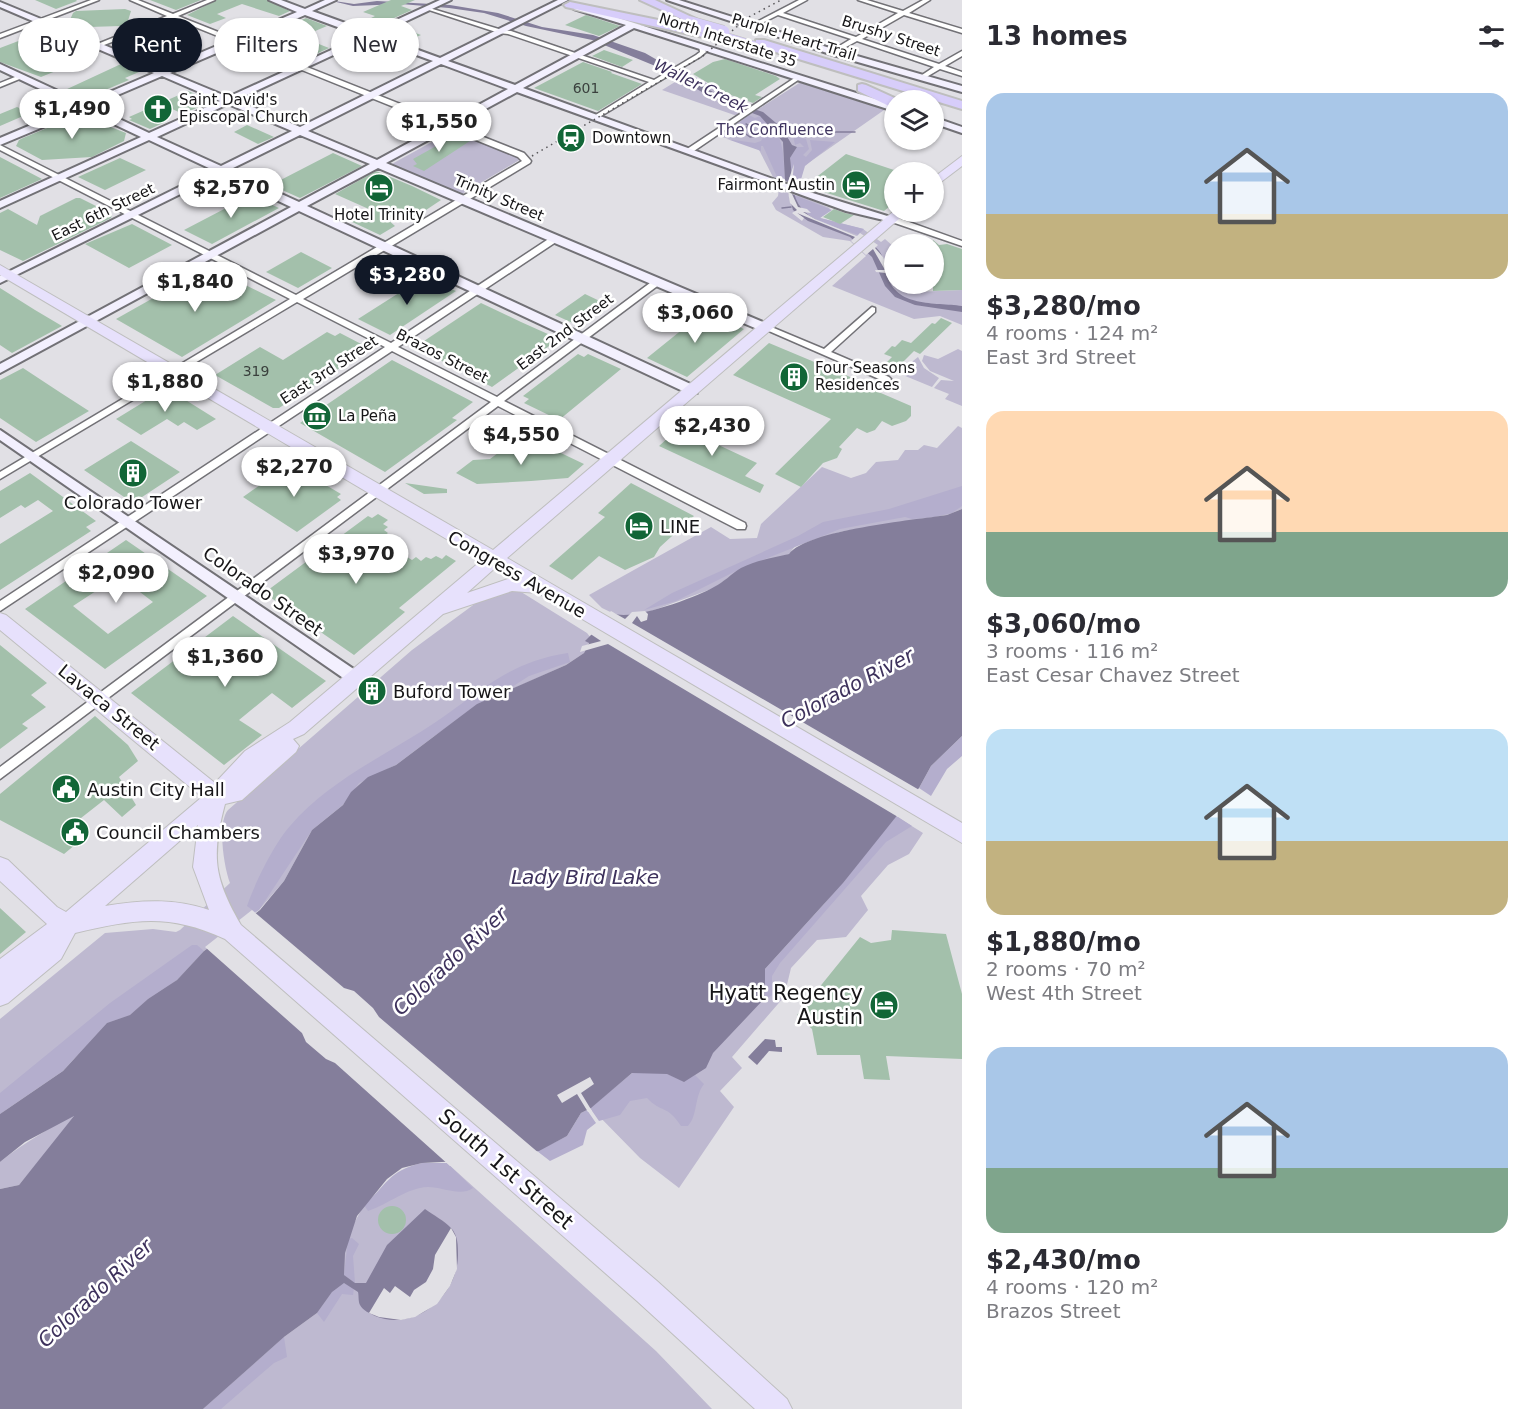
<!DOCTYPE html>
<meta charset="utf-8">
<style>
:root{--surface:#fff;--page:#f7f7f7;--text:#2b2b33;--muted:#7c7c81;--accent:#111827}
body{margin:0;font-family:"DejaVu Sans",sans-serif;background:var(--page);color:var(--text);height:100vh;display:flex;flex-direction:column;font-size:22px;white-space:nowrap}
*{box-sizing:border-box;margin:0}
p{font-size:20px;color:var(--muted)}
.icon{flex:none;width:33px;height:33px;fill:none;stroke:currentColor;stroke-width:2;stroke-linecap:round;stroke-linejoin:round}
.map{position:relative;flex:1;overflow:hidden}
.drawer{display:flex;flex-direction:column;background:var(--surface);width:570px}
.drawer>*{flex:none}
.top-card{position:absolute;left:18px;top:18px;width:570px;height:54px;display:flex;gap:12px}
.controls{position:absolute;left:884px;top:90px;display:grid;gap:12px}
.controls a{display:grid;place-items:center;width:60px;height:60px;border-radius:50%;background:var(--surface);box-shadow:0 2px 4px #0004;font-size:30px}
.price{position:absolute;translate:-50% -51px;padding:0 14px;border-radius:21px;background:#fff;color:#222;font-size:20px;line-height:39px;filter:drop-shadow(0 2px 3px #0008)}
.price::after{content:'';position:absolute;left:50%;top:36px;width:18px;height:14px;margin-left:-9px;background:inherit;clip-path:polygon(0 0,100% 0,50% 100%)}
.price.active{background:var(--accent);color:#fff}
ul{padding:0;list-style:none}
li{display:grid;align-content:center;gap:12px;height:318px;padding:0 24px}
li span{display:grid;place-items:center;height:186px;border-radius:18px;color:#555}
li>.icon{margin-inline-start:auto}
span .icon{width:108px;height:108px;fill:#fffc;stroke-width:1}
li b{font-size:26px}
h2{display:flex;justify-content:space-between;align-items:center;height:72px;padding:0 24px;font-size:26px}
.chip{padding:0 21px;border-radius:27px;background:var(--surface);box-shadow:0 2px 4px #0004;font-size:21px;line-height:54px}
.chip.active{background:var(--accent);color:#fff}
main{display:flex;flex:1;min-height:0}
.map>svg:first-child{display:block}
.green{fill:#beb9d0}
.forest{fill:#b4aecd}
.water{fill:#847e9b}
.pier{fill:#e1e0e5}
.lines{fill:none;stroke-linecap:round;stroke-linejoin:round}
.stream{stroke:#847e9b;stroke-width:1.5}
.building{fill:#a3c0ab;fill-rule:evenodd}
.street-casing{stroke:#727176;stroke-width:3}
.secondary-casing{stroke:#727176;stroke-width:4}
.primary-casing{stroke:#bebebe;stroke-width:2}
.highway-casing{stroke:#bebebe;stroke-width:4}
.street{fill:#fff;fill-rule:evenodd}
.secondary{fill:#f3f0fe;fill-rule:evenodd}
.primary{fill:#e7e1fc;fill-rule:evenodd}
.highway{fill:#d7cdfa;fill-rule:evenodd}
.rail{stroke:#555457;stroke-width:1.5;stroke-dasharray:1.5 4;stroke-linecap:butt}
.highway-bridge-casing{stroke:#bebebe;stroke-width:14;stroke-linecap:butt}
.highway-bridge{stroke:#d7cdfa;stroke-width:13}
.labels{text-anchor:middle;dominant-baseline:central;stroke-width:5;stroke-linejoin:round;paint-order:stroke}
.far-number-label{font-size:14px;fill:#3a403d}
.far-street-label{font-size:15px;fill:#171618;stroke:#fff}
.far-poi-label{font-size:15px;fill:#171618;stroke:#fff;text-anchor:start}
.far-park-label{font-size:15px;fill:#403560;stroke:#fff}
.far-water-label{font-size:16px;font-style:italic;fill:#3d315c;stroke:#fff}
.poi-label{font-size:18px;fill:#171618;stroke:#fff;text-anchor:start}
.street-label{font-size:18px;fill:#171618;stroke:#fff}
.water-label{font-size:20px;font-style:italic;fill:#3d315c;stroke:#fff}
.near-poi-label{font-size:21px;fill:#171618;stroke:#fff;text-anchor:end}
.near-street-label{font-size:21px;fill:#171618;stroke:#fff}
</style>
<main>
<div class="map">
<svg width="962" height="1409" viewBox="0 0 962 1409">
<rect width="100%" height="100%" fill="#e1e0e5"/>
<path class="green" d="M682,70L725,93L760,108L801,82L887,108L804,166L799,186L800,196L830,208L820,218L863,229L881,242L885,239L894,247V284H915V292L962,290V325L940,316L914,319L832,286L866,256L850,241L823,237L776,210L772,203L778,196L780,180L773,177L758,148L719,136L743,118L662,90L675,82L672,81L676,78L670,76Z
M452,131L455,132L521,159L460,195L390,165Z
M958,349L962,351V406L945,399L949,394L934,388L941,380L954,381L930,371L922,361L924,355L938,359Z
M918,357L924,368L939,378L932,387L898,373Z
M958,426L962,428V509L947,515L844,531L796,545L789,554L736,572L714,588L627,620L602,608L589,595L711,527L730,539L757,538L761,524L822,467L851,478L866,473L876,462L898,460L905,450H918L924,445L937,448Z
M507,589L518,590L587,633L591,638L584,653L566,665L501,694L368,777L312,830L284,881L259,910L204,951L177,980L0,1114V1019L105,933L153,929L176,932L180,930L230,883C224,868 217,823 228,810L412,650L480,600Z
M894,815L923,833L909,854L888,865L861,896L868,910L846,937L817,940L791,968L784,997L732,1057L742,1068L720,1091L734,1107L679,1188L640,1158L591,1108L764,981Z
M86,1104L19,1185L0,1189V1162C27,1140 58,1125 86,1104Z
M447,1163L656,1351L712,1409H203L284,1337L317,1313L352,1227L364,1205L440,1164Z"/>
<path class="forest" d="M749,115L755,118L760,116C786,132 783,156 785,181L778,179L763,146H761V151L727,139L755,143L761,141L763,137L757,126L748,123L725,137H721Z
M793,135L806,139L809,149L803,155L806,157L812,150L810,140L835,142L805,166L799,186L793,185L790,158L797,147H804L800,143L795,145Z
M794,195L832,210L820,218L864,229L858,235C834,226 803,221 794,195Z
M962,486V506L952,513L934,517L912,519L905,517L840,529L740,569L676,601L644,610L672,593L798,536L823,522L889,509Z
M568,653L570,662L529,676L501,694L477,704L396,765L359,783L343,805L312,830L259,910L255,912L247,906C255,883 274,844 290,826C326,784 376,760 422,731C475,698 502,663 568,653Z
M962,736V756L947,769L931,796L919,788L931,766Z
M895,815L912,826L886,842L780,963L772,976V995L765,1000V969L843,883Z
M192,945H197L204,951L177,980L148,999L130,1015L107,1023L63,1071L0,1114V1093L110,1003Z
M650,1072L667,1074L683,1081L695,1075L704,1084C694,1097 698,1115 688,1126H681C668,1105 661,1113 647,1098L630,1101L620,1115L599,1121L590,1108L632,1073Z
M587,1110L596,1123L587,1130L583,1145L550,1161L537,1151L567,1136L581,1113Z
M422,1163H447L473,1188C461,1197 443,1187 428,1187C406,1188 389,1204 368,1211L364,1205C388,1184 388,1171 422,1163Z
M352,1238L359,1244L353,1256L355,1283L344,1275L348,1239Z
M344,1283L354,1288L353,1295L342,1294L324,1322L317,1313L332,1292Z
M284,1337L287,1357L274,1363L221,1409H203Z"/>
<path class="water" d="M328,0L354,4L377,1L450,5L498,13L542,27L593,35L645,53L727,100L763,112L782,128L792,145L797,147L790,158C792,170 791,187 796,199C807,227 852,228 874,246C884,253 884,263 887,274C895,308 935,302 962,306V312L915,305L895,297L885,286L872,257L850,237L808,221L793,210L785,181L783,142L760,116L712,98L665,70L592,40L526,26L484,13L449,8L401,4L353,6Z
M962,509V736L931,766L919,788L843,883L765,969V998L713,1053L706,1068L684,1082L667,1074L632,1073L591,1108L581,1113L567,1136L539,1151L481,1160L422,1163L402,1168L387,1179L357,1216L345,1253L344,1275L355,1283H366L387,1245L425,1209C433,1215 445,1221 451,1228C458,1235 458,1246 458,1255C458,1296 415,1332 375,1316C370,1313 363,1311 360,1305C358,1301 359,1296 358,1292L344,1283L332,1292L317,1313L284,1337L203,1409H0V1189L19,1185L74,1116L25,1142L0,1162V1114L63,1071L107,1023L130,1015L148,999L177,980L204,951L260,910L284,881L312,830L343,805L351,792L368,777L396,765L477,704L566,665L584,653L589,643L585,641L613,613C630,622 697,597 714,587C724,582 731,574 741,568C756,560 773,558 789,554C807,530 914,520 947,515Z
M765,1039L775,1040L776,1047H782V1052L769,1051L757,1065L748,1057Z"/>
<path class="pier" d="M794,164L792,184L796,186L798,196L792,194L798,207L807,209L811,213L803,212L815,219L857,236L860,233L878,245L875,248L883,257L893,280H889L886,273L876,272L875,270H885L873,249L866,255L851,241L855,237L797,213L804,218L802,221L792,213L797,210L790,203L788,192L784,193L782,180L788,182Z
M611,611L625,619L632,612L645,611L648,614L647,620L641,622L637,616L632,623L921,791L898,817L608,644L580,652L582,646L601,641L589,633Z
M252,910L344,988L354,991L373,1008L379,1017L540,1154L450,1166L335,1063L326,1059L306,1042L302,1033L205,947Z
M590,1077L594,1084L581,1093L592,1111L588,1112L577,1094L562,1103L557,1095Z
M451,1228L456,1237L457,1269L450,1286L437,1304L415,1317L401,1320L379,1317L369,1313L384,1288L390,1293L395,1286L410,1297L414,1290L426,1282L433,1269L435,1255Z"/>
<g class="lines">
<path class="stream" d="M746,124L748,125L743,132L750,137L757,136L753,128L755,125
M810,132H855
M782,208L791,207"/>
</g>
<path class="building" d="M35,0H76L77,1L56,9Z
M150,0H201L176,10Z
M217,0H267L290,11L279,16L242,4L217,14L226,18L210,24L187,15Z
M391,0H415L401,6L412,10L383,23L369,19L375,16L363,12Z
M125,9L131,11L127,24L121,26L89,27L69,22L73,13L76,11Z
M586,15L620,26L599,36L565,25Z
M306,18L327,26L301,37L329,48L327,49L303,60L254,41Z
M405,29L421,35L405,42L389,37Z
M29,37L69,54L83,60L41,77L0,62V48Z
M604,50L633,60L622,67L592,56Z
M725,59L776,76L780,79L755,95L762,97L753,103L725,93L693,74L713,62Z
M583,62L612,72L611,73L642,84L598,111L534,88Z
M121,64L139,72L125,78L129,80L91,96L88,94L80,97L65,90Z
M188,91L212,101L183,114L170,108L150,117L163,123L150,129L129,120L132,119L129,117Z
M17,107L30,113L0,126V114Z
M85,117L126,133L124,141L92,157L42,160L16,146L19,140L23,138L64,121Z
M247,125L274,137L258,144L234,132Z
M456,135L470,141L424,171L413,166L417,164L413,159Z
M333,153L362,166L300,198L271,185Z
M846,154L894,170V203L884,211L814,189L823,182L814,179Z
M0,157L42,179L0,198Z
M120,158L146,170L105,190L78,177Z
M376,171L412,186L441,200L417,216L387,219L395,226L380,235L350,221L371,210L335,194Z
M251,195L279,208L212,244L184,230Z
M76,198H80L112,214L111,218L23,261L0,250V213L8,209L37,225L40,216Z
M834,209L845,213L854,215L840,224L823,217Z
M132,224L172,245L129,268L85,244Z
M933,240L939,245L947,244L962,249V290L933,291Z
M301,252L332,268L298,288L266,272Z
M227,276L276,300L182,357L116,319L187,279L205,288Z
M424,277L456,291L390,335L358,319Z
M0,288L35,310L62,326L12,353L0,345Z
M585,294L606,304L577,325L555,315Z
M481,303L521,322L559,339L492,387L415,347Z
M704,312L744,329L687,377L647,358Z
M941,318L952,323L920,354L914,351L897,368L886,363L892,357L884,354L892,346L895,347L902,340L911,343L932,323L935,324Z
M327,332L335,336L340,333L367,347L365,349L367,350L279,408H273L215,375L260,347L283,360Z
M769,343L855,379L853,381L911,406V416L906,421L892,426L882,421L875,430L867,433L857,428L839,447L842,449L837,458L823,463L801,487L775,474L831,419L733,375Z
M578,354L584,357L588,354L621,369L559,420L524,403L529,399L523,396Z
M392,360L473,402L452,418L457,420L385,472L300,423Z
M23,368L61,393L89,411L36,442L0,418V380Z
M165,389H168L216,419L197,430L184,422L178,426L167,419L141,435L116,419Z
M680,427L757,463L745,476L764,485L760,493L659,446Z
M131,441L180,472L133,503L84,470Z
M542,444L584,464L568,478L531,481L477,484L456,473L473,460L490,459L506,447Z
M290,464L341,494L337,497L341,500L297,532L243,497Z
M30,473L96,521L86,527L91,531L0,590V544L53,511L38,500L25,508L21,505L0,518V491Z
M405,483L447,489V493L424,494Z
M631,483L694,516L660,547L654,557L625,570L599,556L572,580L549,566L605,517L598,513Z
M378,514L388,520L383,524L388,527L384,530L388,533L383,537L387,540L384,543L412,560L416,557L421,561L426,557L431,559L436,556L442,559L446,555L456,561L399,608L405,612L354,655L264,593L368,516L372,518Z
M126,540L207,596L105,669L25,609ZM119,576L153,602L108,634L73,606Z
M233,616L326,681L292,708L272,693L239,720L262,735L224,765L131,693Z
M0,645L47,683L31,695L46,707L22,724L28,728L0,749Z
M95,716L128,745L138,761L119,777L136,805L122,817L104,800L81,818L88,834L64,854L0,820V794Z
M0,908L26,932L0,954Z
M892,930L946,934L962,994V1059L886,1056L890,1080L864,1079L860,1055H817L812,1029L797,1015L860,937L871,943L891,940Z
M378 1220a14 14 0 1 1 28 0a14 14 0 1 1-28 0Z"/>
<g class="lines">
<g class="street-casing">
<path id="street" d="M91,0H99L0,38V34Z
M130,0H138L173,14L207,0H215L178,16L524,153L531,161L530,163L303,299L391,343L553,236H559V240L398,347L497,397L654,280H660V284L504,401L745,523L746,526L745,529H737L498,406L0,779V767L491,402L392,351L0,611V601L385,347L297,302L0,479V472L290,299L0,150V145L296,295L522,161L518,157L173,18L99,47H95V45L167,16Z
M799,0H807L783,13L856,37L898,13L858,0H867L903,11L923,0H930L909,13L962,29V33L904,15L862,39L939,64L962,51V56L945,66L962,72V76L940,69L923,79H919V77L934,67L857,41L835,53H831V51L851,39L778,15L756,26L751,25Z
M426,7L502,30L511,31L654,80L696,55L700,52L699,46H703L706,52L700,57L596,119L593,117L594,116L649,82L508,34L499,33L426,9Z
M20,75L22,76V78L0,87V83Z
M796,77L801,78L691,153L684,151Z
M889,217H895L962,241V246L889,221Z
M872,307L875,308V312L831,352L889,377L891,379L886,382L762,328L769,326L824,349Z"/>
</g>
<g class="secondary-casing">
<path id="secondary" d="M269,0H281L305,9L325,0H336L312,11L370,32L440,0H451L377,35L440,58L558,0H568L448,61L515,85L626,25L574,9L577,5L894,105V111L634,28L523,88L803,190L897,219L892,222L846,211L517,92L386,163L770,325V331H762L378,168L307,206L697,387V393H687L299,211L0,373V364L291,207L221,174L0,283V276L213,170L149,140L0,208V201L141,137L84,110L0,145V138L76,106L0,70V64L84,103L154,73L0,7V2L162,69L297,12ZM305,15L362,36L228,97L170,73ZM370,38L433,61L300,127L236,100ZM441,64L508,89L377,160L308,131ZM162,76L220,101L149,133L92,106ZM228,104L292,131L221,166L157,137ZM300,135L370,164L299,202L229,170Z
M667,0H679L836,50L962,86V92L830,54Z
M933,117L962,127V133L933,123Z
M0,430L361,674L363,678L361,682H349L0,440Z"/>
</g>
<g class="primary-casing">
<path id="primary" d="M962,156V166L933,188V178Z
M894,211L907,212L507,558L962,823V843L538,593L512,591L443,614L304,734L293,739L299,746L296,752L242,800L225,804C211,857 214,878 241,925L657,1281L787,1399L792,1409H755L637,1301L225,939C169,913 134,919 75,933L61,959L8,1003L0,1006V959L47,924L0,881V857L8,860L57,907L66,912L202,797L0,630V613L6,615L215,783L245,751L290,722L482,560L0,275V265L493,550ZM495,568L511,578L467,593ZM198,825L193,867L209,910C175,898 141,900 105,906Z"/>
</g>
<g class="highway-casing">
<path id="highway" d="M640,0H655L696,19L686,21Z
M570,2L712,31L718,35L712,39L566,7L564,5Z
M756,40H764L962,101V109L756,46Z
M862,84L866,85L899,100H894V107L889,106L858,91V85Z"/>
</g>
<use href="#street" class="street"/>
<use href="#secondary" class="secondary"/>
<use href="#primary" class="primary"/>
<use href="#highway" class="highway"/>
<path class="rail" d="M532,156L703,56L747,18L781,0"/>
<g class="highway-bridge-casing">
<path id="highway-bridge" d="M691,23L723,32
M712,35L754,48"/>
</g>
<use href="#highway-bridge" class="highway-bridge"/>
</g>
<defs>
<g id="church-disc" transform="scale(1.5)"><circle r="9.5" fill="#126637" stroke="#fff"/><path d="M-1.2-6h2.4v3.5h3.3v2.4h-3.3V6h-2.4V-.1h-3.3v-2.4h3.3Z" fill="#fff"/></g>
<g id="station-disc" transform="scale(1.5)"><circle r="9.5" fill="#126637" stroke="#fff"/><path d="M-3-6H3Q5-6 5-4V2Q5 4 3 4L4.5 6H3L1.5 4h-3L-3 6H-4.5L-3 4Q-5 4-5 2V-4Q-5-6-3-6ZM-3.5-4v3h7v-3ZM-3.5 1v1.5H-2V1ZM2 1v1.5H3.5V1Z" fill="#fff"/></g>
<g id="hotel-disc" transform="scale(1.5)"><circle r="9.5" fill="#126637" stroke="#fff"/><path d="M-6-4.5h1.5V1H6V5H4.5V3h-9V5H-6ZM-4 0a1.8 1.8 0 1 1 3.6 0ZM.5 0V-2.5h3Q6-2.5 6 0Z" fill="#fff"/></g>
<g id="building-disc" transform="scale(1.5)"><circle r="9.5" fill="#126637" stroke="#fff"/><path d="M-4-6H4V6H1V3H-1V6H-4ZM-2.5-4.3h1.7v1.8h-1.7ZM.8-4.3h1.7v1.8H.8ZM-2.5-1h1.7V.8h-1.7ZM.8-1h1.7V.8H.8Z" fill="#fff"/></g>
<g id="museum-disc" transform="scale(1.5)"><circle r="9.5" fill="#126637" stroke="#fff"/><path d="M0-6L6-3V-2H-6V-3ZM-5-1h2V3h-2ZM-1-1h2V3h-2ZM3-1h2V3H3ZM-6 4H6V6H-6Z" fill="#fff"/></g>
<g id="civic-disc" transform="scale(1.5)"><circle r="9.5" fill="#126637" stroke="#fff"/><path d="M-.6-6.5H3V-4.5H.6V-3L4-1V1h2V6H-6V1h2V-1L-.6-3ZM-1.2 2.5V6h2.4V2.5Z" fill="#fff"/></g>
</defs>
<g fill-rule="evenodd">
<use href="#church-disc" x="158" y="109"/>
<use href="#station-disc" x="571" y="138"/>
<use href="#hotel-disc" x="856" y="185"/>
<use href="#hotel-disc" x="379" y="188"/>
<use href="#building-disc" x="794" y="377"/>
<use href="#museum-disc" x="317" y="416"/>
<use href="#building-disc" x="133" y="473"/>
<use href="#hotel-disc" x="639" y="526"/>
<use href="#building-disc" x="372" y="691"/>
<use href="#civic-disc" x="66" y="789"/>
<use href="#civic-disc" x="75" y="832"/>
<use href="#hotel-disc" x="884" y="1005"/>
</g>
<g class="labels">
<g class="far-number-label">
<text x="586" y="88">601</text>
<text x="256" y="371">319</text>
</g>
<g class="far-street-label">
<text transform="translate(891 36) rotate(18)">Brushy Street</text>
<text transform="translate(794 37) rotate(17)">Purple Heart Trail</text>
<text transform="translate(728 40) rotate(18)">North Interstate 35</text>
<text transform="translate(499 198) rotate(23)">Trinity Street</text>
<text transform="translate(103 212) rotate(-26)">East 6th Street</text>
<text transform="translate(565 332) rotate(-37)">East 2nd Street</text>
<text transform="translate(442 356) rotate(27)">Brazos Street</text>
<text transform="translate(329 370) rotate(-33)">East 3rd Street</text>
</g>
<g class="far-poi-label">
<text x="179" y="100">Saint David's<tspan x="179" dy="17">Episcopal Church</tspan></text>
<text x="592" y="138">Downtown</text>
<text x="835" y="185" text-anchor="end">Fairmont Austin</text>
<text x="379" y="215" text-anchor="middle">Hotel Trinity</text>
<text x="815" y="368">Four Seasons<tspan x="815" dy="17">Residences</tspan></text>
<text x="338" y="416">La Peña</text>
</g>
<g class="far-park-label">
<text x="775" y="130">The Confluence</text>
</g>
<g class="far-water-label">
<text transform="translate(701 86) rotate(26)">Waller Creek</text>
</g>
<g class="poi-label">
<text x="133" y="502" text-anchor="middle">Colorado Tower</text>
<text x="660" y="526">LINE</text>
<text x="393" y="691">Buford Tower</text>
<text x="87" y="789">Austin City Hall</text>
<text x="96" y="832">Council Chambers</text>
</g>
<g class="street-label">
<text transform="translate(517 574) rotate(30)">Congress Avenue</text>
<text transform="translate(263 591) rotate(35)">Colorado Street</text>
<text transform="translate(109 707) rotate(39)">Lavaca Street</text>
</g>
<g class="water-label">
<text transform="translate(847 688) rotate(-28)">Colorado River</text>
<text x="585" y="877">Lady Bird Lake</text>
<text transform="translate(450 961) rotate(-43)">Colorado River</text>
<text transform="translate(95 1293) rotate(-43)">Colorado River</text>
</g>
<g class="near-poi-label">
<text x="863" y="993">Hyatt Regency<tspan x="863" dy="24">Austin</tspan></text>
</g>
<g class="near-street-label">
<text transform="translate(506 1169) rotate(41)">South 1st Street</text>
</g>
</g>
</svg>
<div class="controls">
<a><svg class="icon" aria-label="layers" viewBox="0 0 24 24"><path d="M12 4l9 5-9 5-9-5zM3 14l9 5 9-5"/></svg></a>
<a>+</a>
<a>−</a>
</div>
<b class="price" style="left:72px;top:140px">$1,490</b>
<b class="price" style="left:439px;top:153px">$1,550</b>
<b class="price" style="left:231px;top:219px">$2,570</b>
<b class="price active" style="left:407px;top:306px">$3,280</b>
<b class="price" style="left:195px;top:313px">$1,840</b>
<b class="price" style="left:695px;top:344px">$3,060</b>
<b class="price" style="left:165px;top:413px">$1,880</b>
<b class="price" style="left:712px;top:457px">$2,430</b>
<b class="price" style="left:521px;top:466px">$4,550</b>
<b class="price" style="left:294px;top:498px">$2,270</b>
<b class="price" style="left:356px;top:585px">$3,970</b>
<b class="price" style="left:116px;top:604px">$2,090</b>
<b class="price" style="left:225px;top:688px">$1,360</b>
<div class="top-card">
<a class="chip">Buy</a>
<a class="chip active">Rent</a>
<a class="chip">Filters</a>
<a class="chip">New</a>
</div>
</div>
<section class="drawer">
<h2>13 homes<svg class="icon" aria-label="filters" viewBox="0 0 24 24"><path d="M4 7h16M4 17h16"/><circle cx="9" cy="7" r="2"/><circle cx="15" cy="17" r="2"/></svg></h2>
<ul>
<li><span style="background:linear-gradient(#a9c7e8 65%,#c2b280 0)"><svg class="icon" aria-label="home" viewBox="0 0 24 24"><path d="M3 11l9-7 9 7M6 9v11h12V9"/></svg></span><div><b>$3,280/mo</b><p>4 rooms · 124 m²</p><p>East 3rd Street</p></div></li>
<li><span style="background:linear-gradient(#ffd9b3 65%,#7fa58c 0)"><svg class="icon" aria-label="home" viewBox="0 0 24 24"><path d="M3 11l9-7 9 7M6 9v11h12V9"/></svg></span><div><b>$3,060/mo</b><p>3 rooms · 116 m²</p><p>East Cesar Chavez Street</p></div></li>
<li><span style="background:linear-gradient(#bfe0f5 60%,#c2b280 0)"><svg class="icon" aria-label="home" viewBox="0 0 24 24"><path d="M3 11l9-7 9 7M6 9v11h12V9"/></svg></span><div><b>$1,880/mo</b><p>2 rooms · 70 m²</p><p>West 4th Street</p></div></li>
<li><span style="background:linear-gradient(#a9c7e8 65%,#7fa58c 0)"><svg class="icon" aria-label="home" viewBox="0 0 24 24"><path d="M3 11l9-7 9 7M6 9v11h12V9"/></svg></span><div><b>$2,430/mo</b><p>4 rooms · 120 m²</p><p>Brazos Street</p></div></li>
</ul>
</section>
</main>
